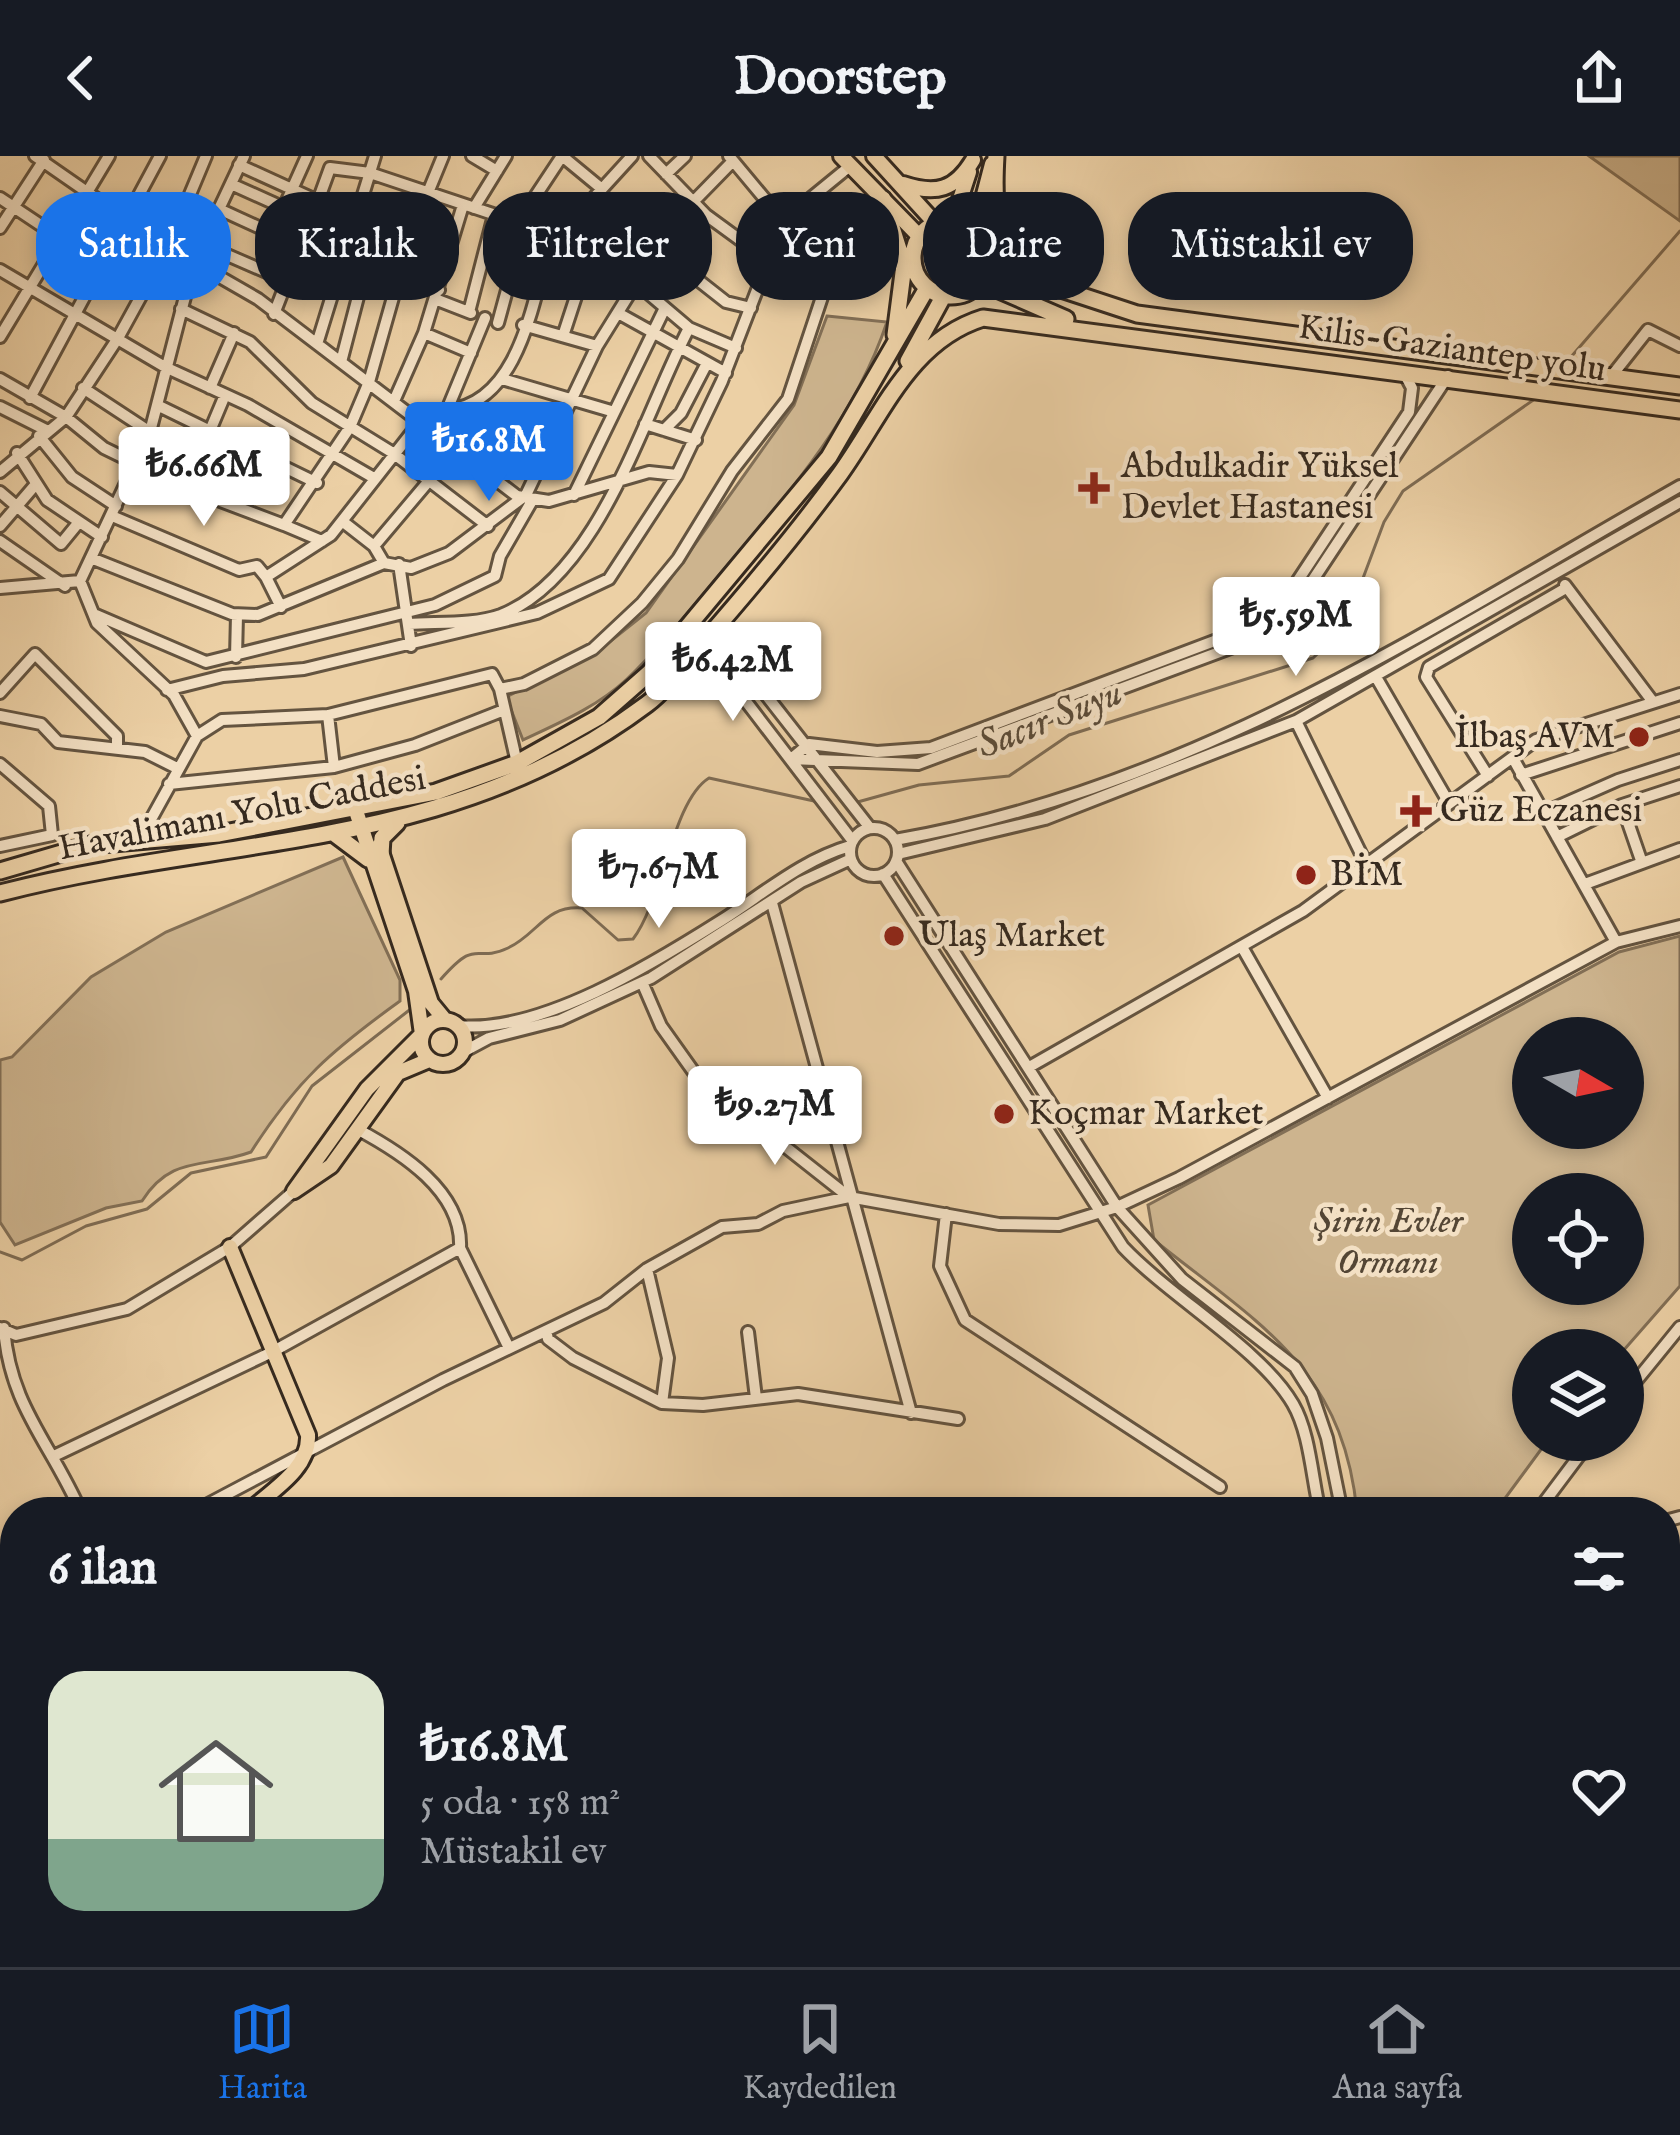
<!DOCTYPE html>
<html lang="tr">
<meta charset="utf-8">
<style>
:root{--surface:#171b24;--page:#242831;--text:#f1f3f6;--muted:#9ea1a6;--line:#363941;--accent:#1a73e8}
body{margin:0;font-family:"IM FELL English",serif;background:var(--page);color:var(--text);height:100vh;display:flex;flex-direction:column;font-size:45px;white-space:nowrap}
*{box-sizing:border-box;margin:0}
p{font-size:39px;color:var(--muted)}
.icon{flex:none;width:66px;height:66px;fill:none;stroke:currentColor;stroke-width:2;stroke-linecap:round;stroke-linejoin:round}
.map{position:relative;flex:1;overflow:hidden}
.sheet{position:absolute;left:0px;top:1341px;width:1680px;height:471px;display:flex;flex-direction:column;background:var(--surface);border-radius:48px 48px 0 0;box-shadow:0 6px 18px #0003}
.sheet>*{flex:none}
.top-card{position:absolute;left:36px;top:36px;width:1608px;height:108px;display:flex;gap:24px}
.needle{width:78px;rotate:99deg}
.buttons{position:absolute;left:1512px;top:861px;display:grid;gap:24px}
.buttons a{display:grid;place-items:center;width:132px;height:132px;border-radius:50%;background:var(--surface);box-shadow:0 6px 18px #0003;font-size:60px}
.price{position:absolute;translate:-50% -102px;padding:0 27px;border-radius:12px;background:#fff;color:#222;font-size:39px;line-height:78px;filter:drop-shadow(0 3px 6px #0008)}
.price::after{content:'';position:absolute;left:50%;top:72px;width:36px;height:27px;margin-left:-18px;background:inherit;clip-path:polygon(0 0,100% 0,50% 100%)}
.price.on{background:var(--accent);color:#fff}
ul{padding:0;list-style:none}
li{display:flex;align-items:center;gap:36px;height:300px;padding:0 48px}
li span{display:grid;place-items:center;flex:none;width:336px;height:240px;border-radius:36px;color:#555}
li>.icon{margin-inline-start:auto}
span .icon{width:144px;height:144px;fill:#fffc;stroke-width:1}
li b{font-size:51px}
h2{display:flex;justify-content:space-between;align-items:center;height:144px;padding:0 48px;font-size:51px}
.chip{padding:0 42px;border-radius:48px;background:var(--surface);box-shadow:0 6px 18px #0003;font-size:42px;line-height:108px}
.chip.on{background:var(--accent);color:#fff}
header{display:flex;justify-content:space-between;align-items:center;height:156px;padding:0 48px;background:var(--surface);font-size:54px;font-weight:800}
.menu{display:flex;justify-content:space-around;align-items:center;height:168px;border-top:3px solid var(--line);background:var(--surface);font-size:33px;color:var(--muted)}
.menu a{display:grid;justify-items:center;gap:6px}
.menu .on{color:var(--accent)}
.map>svg:first-child{display:block}
.green{fill:#cdb48e;stroke:#826f56;stroke-width:3;fill-rule:evenodd}
.lines{fill:none;stroke-linecap:round;stroke-linejoin:round}
.stream{stroke:#7e6c54;stroke-width:3}
.minor-casing{stroke:#645440;stroke-width:16}
.major-casing{stroke:#362a1f;stroke-width:20}
.highway-casing{stroke:#362a1f;stroke-width:21}
.minor{stroke:#f3e0c4;stroke-width:10}
.major{stroke:#ecd0a5;stroke-width:14}
.highway{stroke:#ecd0a5;stroke-width:15}
.poi-dot{fill:#8f2418;stroke:#f3e0c4;stroke-width:4.5}
.labels{text-anchor:middle;dominant-baseline:central;stroke-width:9;stroke-linejoin:round;paint-order:stroke}
.street-label{font-size:36px;fill:#362a1f;stroke:#f3e0c4}
.poi-label{font-size:36px;fill:#362a1f;stroke:#f3e0c4;text-anchor:start}
.park-label{font-size:36px;font-style:italic;fill:#544635;stroke:#f3e0c4}
.water-label{font-size:39px;font-style:italic;fill:#5a4b39;stroke:#f3e0c4}
</style>
<header><svg class="icon" aria-label="back" viewBox="0 0 24 24"><path d="M15 5l-7 7 7 7"/></svg>Doorstep<svg class="icon" aria-label="share" viewBox="0 0 24 24"><path d="M12 15V3M7 8l5-5 5 5M5 13v7h14v-7"/></svg></header>
<div class="map">
<svg width="1680" height="1811" viewBox="0 0 1680 1811">
<rect width="100%" height="100%" fill="#ecd0a5"/>
<filter id="stains"><feTurbulence type="fractalNoise" baseFrequency=".00167" numOctaves="4"/><feColorMatrix values="0 0 0 0 .2 0 0 0 0 .09 0 0 0 0 .02 0 0 0 .5 -.17"/></filter>
<radialGradient id="worn" r=".72"><stop offset=".6" stop-color="#630" stop-opacity="0"/><stop offset="1" stop-color="#630" stop-opacity=".3"/></radialGradient>
<path class="green" d="M1589,0H1680V65Z
M827,160L887,166C855,262 790,336 725,412C693,450 662,490 627,523C597,551 559,567 523,584L506,541L602,492L646,457L794,249Z
M343,701L400,824V845C332,894 296,925 251,996C205,1013 172,998 142,1045L106,1052L15,1089L0,1066V904L12,901L91,821L166,776Z
M1680,780V1130L1623,1195L1533,1194V1284H1548L1495,1356H1357C1343,1211 1257,1167 1154,1084L1148,1049L1619,796ZM1623,882V972H1533V882ZM1623,1038V1128H1533V1038Z"/>
<g class="lines">
<path class="stream" d="M1564,209L1680,75
M854,647L919,629L1009,620L1069,579L1313,502L1344,473L1384,366L1403,335L1539,240
M441,823C479,780 473,808 508,792C538,778 545,749 582,752L618,784L633,783C663,744 672,645 709,622L814,645
M0,1096L22,1104L86,1070L147,1053L191,1017L266,1001L312,930L412,852"/>
<g class="minor-casing">
<path id="minor" d="M35,0L159,86L258,143L517,340L549,345L649,316L677,319L722,225L784,64L850,10
M472,0L497,15
M649,0L706,59L769,105
M239,9L318,45L274,158
M666,18L685,0
M231,28L311,64
M0,42L102,110
M318,45L330,12L370,17L559,80L632,0
M693,46L733,5
M474,52L506,0
M219,53C290,86 361,119 439,134
M314,56L411,78
M519,65L562,0L602,33
M0,72L44,4
M566,72L638,124
M272,78L307,0
M202,88L287,125
M665,98L726,146L751,152
M0,114L165,211L248,249L374,322
M636,127L689,172L736,192
M435,143L471,157
M181,153L250,186L312,247L393,297L488,370
M469,156L494,59
M618,157L726,217
M498,167L525,68
M523,169L597,190
M424,177L471,197
M563,180L585,113L599,95
M0,181L109,0
M317,188L375,0
M341,206L365,114
M1610,222L1648,174L1680,190
M0,223L66,261L104,292L186,332L284,369L350,271L369,226L411,78L443,0
M502,223L611,255
M83,232L150,276
M210,232L234,177
M30,242L160,0
M394,245L424,177L463,49
M157,249L317,327
M0,251L48,275
M447,254L485,162
M645,268L696,284
M664,274L681,257L706,209
M433,277L447,254C523,247 534,135 553,76
M39,280L72,321L116,350
M17,297L47,344L102,381
M0,316L66,261L118,182L168,91L206,0
M186,332L225,239
M0,336L61,388L79,366
M574,339L664,154
M112,360L239,414L257,410L266,421
M342,365L374,390L384,407
M284,369L322,385
M0,370L36,328
M0,385L65,430
M374,390L428,326
M91,402L232,458L258,459L384,407L411,412L449,397L526,339L597,190L638,124L706,59
M399,408L411,490
M80,425L97,467L174,539L197,580L222,564L328,559L492,518L500,533
M1565,429L1653,546
M0,432L80,425L150,276L194,106L244,0
M281,451L266,421L331,379L420,266
M94,458L206,506L435,449L495,420L500,400L533,343
M722,465L734,498L870,672
M409,468C438,466 473,469 501,459C600,419 643,260 689,172
M236,501L237,459
M686,506L699,505L725,518L852,684
M1376,521L1449,647
M167,534L223,520L304,513L537,457L609,423L677,319
M0,537L35,498L117,580V593
M328,559L334,611
M0,560L41,568L58,586L145,596L177,612
M1296,565L1366,708
M792,602L809,588L877,596L931,592L1254,470L1289,438L1409,256L1412,232L1404,217
M790,603L918,608L1252,484L1281,465L1301,442L1448,220
M1514,604L1616,786
M517,607L500,533L524,528L593,493L642,447L678,403L732,315L788,243L829,120L729,0
M0,608L49,650L52,679L0,690
M1521,619L1680,567
M1488,620L1426,521L1429,511L1566,432
M169,628L334,611L415,589L504,554
M1622,649L1642,707
M1543,657L1618,624L1680,604
M850 696a24 24 0 1 1 48 0a24 24 0 1 1-48 0Z
M1557,681L1622,649L1680,630
M895,684C1189,633 1425,475 1680,330
M139,685L197,580
M898,698L1045,663L1296,565L1680,346
M896,705L1117,1051L1182,1123L1295,1211L1312,1238L1327,1282L1342,1356
M883,718L1123,1091C1170,1141 1262,1194 1293,1248C1310,1277 1312,1323 1320,1356
M1585,728L1680,693
M772,747L911,1257
M1242,791L1328,942
M642,826L661,870L698,922L849,1041L999,1068L1059,1069L1117,1051L1179,1022L1616,786L1680,770
M458,870C540,878 654,807 722,764C763,738 802,704 850,690
M461,897L489,882L560,864L651,822L801,726L851,703
M1031,910L1303,755L1536,584L1680,538
M946,1058L940,1110L965,1164L1220,1331
M460,1092L509,1192
M647,1113L668,1202L662,1247
M0,1172L16,1179L127,1153L230,1091L294,1035
M4,1172C10,1251 51,1287 81,1356
M546,1175L548,1183L573,1202L662,1247L703,1249L798,1238L958,1263
M748,1176L756,1242
M1623,1241L1680,1171
M56,1299L272,1196L460,1092C463,1035 400,996 357,973
M193,1356L443,1224L604,1147L647,1113L722,1071L758,1068L783,1055L849,1041
M1537,1356L1591,1284
M1665,1365L1680,1361
M0,1410L15,1408
M1665,1523L1680,1514
M0,1650L15,1655
M0,1758L15,1672
M0,1770L15,1771
M851,1797V1811
M989,1797L1008,1801L1039,1797
M1160,1797L1161,1811
M0,1810L9,1811
M108,1811L111,1797
M278,1811L298,1797
M392,1811L395,1797
M611,1811L626,1797
M1292,1811L1293,1797
M1311,1811L1312,1797
M1524,1811L1557,1797"/>
</g>
<g class="major-casing">
<path id="major" d="M841,0L920,81
M874,0L936,68
M903,28C936,39 955,34 973,4
M953,65L969,16
M975,73L992,8
M356,655L416,835L422,878L367,933L294,1035L331,1010L398,917L429,904
M379,690L431,847L445,864
M421 886a22 22 0 1 1 44 0a22 22 0 1 1-44 0Z
M230,1091L308,1279C310,1313 271,1335 248,1356
M0,1614L15,1610"/>
</g>
<g class="highway-casing">
<path id="highway" d="M996,0C992,70 999,92 1059,130
M883,43L904,109L895,179
M913 102a38 38 0 1 1 76 0a38 38 0 1 1-76 0Z
M988,109L1137,158L1680,230
M981,126L1066,163
M908,205L944,139
M336,679L368,703
M381,699L382,682L397,667
M0,715L89,689L219,678L436,636L517,607L599,561L649,517L829,301L927,132
M0,737C227,678 449,697 647,548C668,532 685,507 702,488C750,433 797,377 840,318C882,260 909,185 983,162L1680,254"/>
</g>
<use href="#minor" class="minor"/>
<use href="#major" class="major"/>
<use href="#highway" class="highway"/>
</g>
<g class="poi-dot">
<path d="M1088 314h12v12h12v12h-12v12h-12v-12h-12v-12h12z"/>
<circle cx="1639" cy="581" r="12"/>
<path d="M1410 637h12v12h12v12h-12v12h-12v-12h-12v-12h12z"/>
<circle cx="1306" cy="719" r="12"/>
<circle cx="894" cy="780" r="12"/>
<circle cx="1004" cy="958" r="12"/>
</g>
<g class="labels">
<g class="street-label">
<text transform="translate(1452 193) rotate(8)">Kilis-Gaziantep yolu</text>
<text transform="translate(242 658) rotate(-11)">Havalimanı Yolu Caddesi</text>
</g>
<g class="poi-label">
<text x="1121" y="311">Abdulkadir Yüksel<tspan x="1121" dy="41">Devlet Hastanesi</tspan></text>
<text x="1615" y="581" text-anchor="end">İlbaş AVM</text>
<text x="1440" y="655">Güz Eczanesi</text>
<text x="1330" y="719">BİM</text>
<text x="918" y="780">Ulaş Market</text>
<text x="1028" y="958">Koçmar Market</text>
</g>
<g class="park-label">
<text x="1388" y="1066">Şirin Evler<tspan x="1388" dy="41">Ormanı</tspan></text>
</g>
<g class="water-label">
<text transform="translate(1050 564) rotate(-22)">Sacır Suyu</text>
</g>
</g>
<rect width="100%" height="100%" filter="url(#stains)"/>
<rect width="100%" height="100%" fill="url(#worn)"/>
</svg>
<div class="buttons">
<a><svg class="needle" viewBox="-14 -14 28 28"><path d="M0-13l5 13h-10z" fill="#e53935"/><path d="M0 13l5-13h-10z" fill="#9ea1a6"/></svg></a>
<a><svg class="icon" aria-label="locate" viewBox="0 0 24 24"><circle cx="12" cy="12" r="6"/><path d="M12 2v4M12 18v4M2 12h4M18 12h4"/></svg></a>
<a><svg class="icon" aria-label="layers" viewBox="0 0 24 24"><path d="M12 4l9 5-9 5-9-5zM3 14l9 5 9-5"/></svg></a>
</div>
<b class="price on" style="left:489px;top:348px">₺16.8M</b>
<b class="price" style="left:204px;top:373px">₺6.66M</b>
<b class="price" style="left:1296px;top:523px">₺5.59M</b>
<b class="price" style="left:733px;top:568px">₺6.42M</b>
<b class="price" style="left:659px;top:775px">₺7.67M</b>
<b class="price" style="left:775px;top:1012px">₺9.27M</b>
<div class="top-card">
<a class="chip on">Satılık</a>
<a class="chip">Kiralık</a>
<a class="chip">Filtreler</a>
<a class="chip">Yeni</a>
<a class="chip">Daire</a>
<a class="chip">Müstakil ev</a>
</div>
<section class="sheet">
<h2>6 ilan<svg class="icon" aria-label="filters" viewBox="0 0 24 24"><path d="M4 7h16M4 17h16"/><circle cx="9" cy="7" r="2"/><circle cx="15" cy="17" r="2"/></svg></h2>
<ul>
<li><span style="background:linear-gradient(#dfe7d0 70%,#7fa58c 0)"><svg class="icon" aria-label="home" viewBox="0 0 24 24"><path d="M3 11l9-7 9 7M6 9v11h12V9"/></svg></span><div><b>₺16.8M</b><p>5 oda · 158 m²</p><p>Müstakil ev</p></div><svg class="icon" aria-label="heart" viewBox="0 0 24 24"><path d="M12 20l-8-8c-3-5 5-10 8-4 3-6 11-1 8 4z"/></svg></li>
</ul>
</section>
</div>
<nav class="menu">
<a class="on"><svg class="icon" aria-label="map" viewBox="0 0 24 24"><path d="M3 6l6-2 6 2 6-2v14l-6 2-6-2-6 2zM9 4v14M15 6v14"/></svg>Harita</a>
<a><svg class="icon" aria-label="saved" viewBox="0 0 24 24"><path d="M7 4h10v16l-5-4-5 4z"/></svg>Kaydedilen</a>
<a><svg class="icon" aria-label="home" viewBox="0 0 24 24"><path d="M3 11l9-7 9 7M6 9v11h12V9"/></svg>Ana sayfa</a>
</nav>
